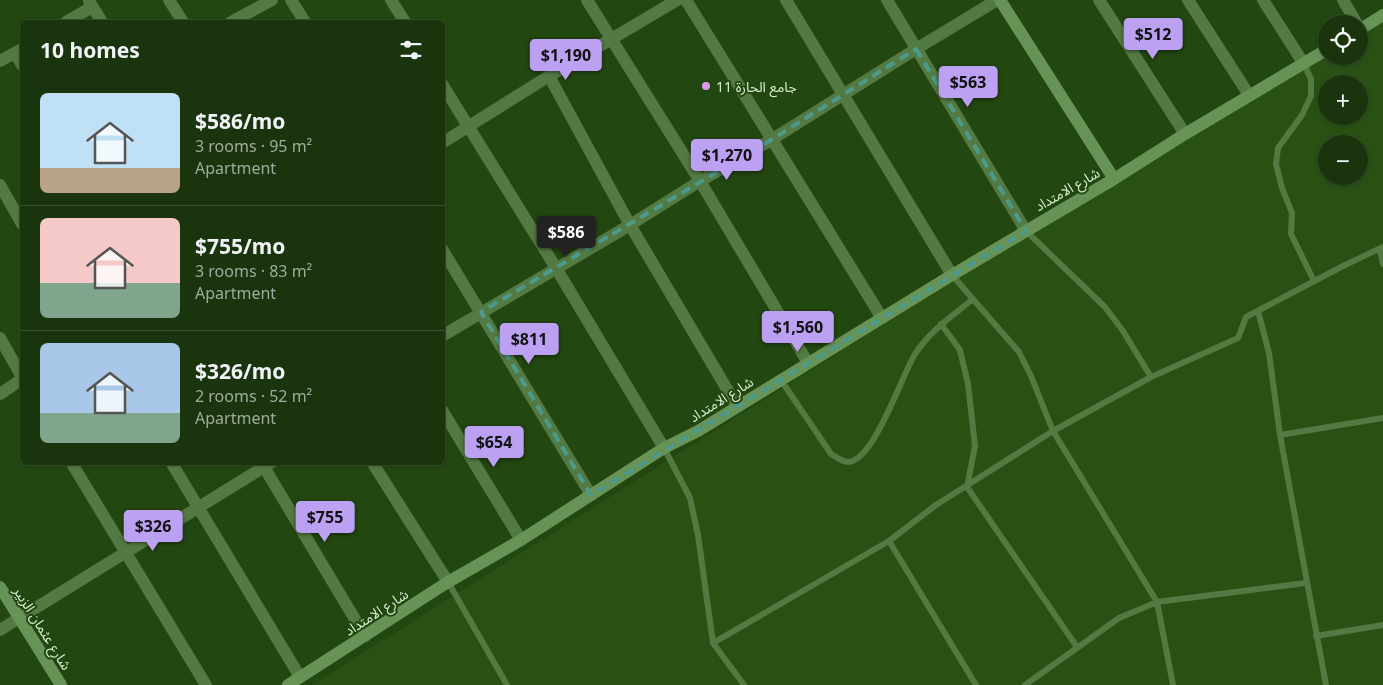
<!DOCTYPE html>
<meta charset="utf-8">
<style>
:root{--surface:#1a350d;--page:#27401b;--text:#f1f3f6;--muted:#9fab9d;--line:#38502e;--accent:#bca0f2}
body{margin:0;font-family:"Noto Sans","Noto Sans Arabic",sans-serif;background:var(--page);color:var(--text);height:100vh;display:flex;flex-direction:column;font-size:19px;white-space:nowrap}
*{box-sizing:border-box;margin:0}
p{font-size:16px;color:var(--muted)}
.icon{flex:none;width:28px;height:28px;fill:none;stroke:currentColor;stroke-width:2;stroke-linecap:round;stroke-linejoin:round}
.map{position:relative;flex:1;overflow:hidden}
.drawer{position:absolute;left:20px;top:20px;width:425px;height:445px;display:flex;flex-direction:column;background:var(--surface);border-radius:8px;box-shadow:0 1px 4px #0004,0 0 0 1px var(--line)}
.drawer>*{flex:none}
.fabs{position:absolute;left:1318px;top:15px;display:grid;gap:10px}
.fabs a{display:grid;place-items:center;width:50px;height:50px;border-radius:50%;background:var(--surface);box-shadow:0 1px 4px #0004,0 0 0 1px var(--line);font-size:25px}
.price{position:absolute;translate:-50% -42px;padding:0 11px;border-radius:5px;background:var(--accent);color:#111;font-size:16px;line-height:32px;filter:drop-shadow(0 1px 2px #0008)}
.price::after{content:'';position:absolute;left:50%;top:30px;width:15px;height:11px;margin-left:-8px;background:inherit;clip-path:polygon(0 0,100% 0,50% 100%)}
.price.current{background:#222;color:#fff}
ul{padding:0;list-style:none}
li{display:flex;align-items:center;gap:15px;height:125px;padding:0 20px}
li+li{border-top:1px solid var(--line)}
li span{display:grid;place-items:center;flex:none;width:140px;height:100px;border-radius:8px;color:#555}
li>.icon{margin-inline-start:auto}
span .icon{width:60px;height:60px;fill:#fffc;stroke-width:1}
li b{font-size:21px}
h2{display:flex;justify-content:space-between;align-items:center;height:60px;padding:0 20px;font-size:21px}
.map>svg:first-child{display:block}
.built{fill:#295114;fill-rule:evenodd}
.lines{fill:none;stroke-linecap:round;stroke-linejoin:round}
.lane{stroke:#547a44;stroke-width:6}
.street{stroke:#547a44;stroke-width:12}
.secondary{stroke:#689356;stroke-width:12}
.marked{fill:none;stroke:#4b9a8b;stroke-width:4;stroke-dasharray:10 6;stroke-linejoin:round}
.poi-dot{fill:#dc99f4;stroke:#234711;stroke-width:2}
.labels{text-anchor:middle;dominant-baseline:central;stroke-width:4;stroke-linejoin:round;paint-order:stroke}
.poi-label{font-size:14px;fill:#d7edcf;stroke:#234711;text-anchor:start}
.street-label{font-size:14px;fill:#d7edcf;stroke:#234711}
</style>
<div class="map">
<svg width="1383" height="685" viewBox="0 0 1383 685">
<rect width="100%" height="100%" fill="#234711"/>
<path class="built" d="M1383,16V685H312L1114,179L1326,56H1359V31ZM1326,84H1359V116H1326ZM1326,144H1359V176H1326Z"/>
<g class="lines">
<path class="lane" d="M1304,64L1311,79V96L1302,115L1278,148L1276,164L1282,188L1292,213L1291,234L1314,281
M1026,231L1105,307L1123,331L1151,377
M1380,249L1383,264
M952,275L1019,352L1031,376L1053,431L1157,602L1173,685
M1258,311L1269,353L1280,435L1326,685
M941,324L960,350L968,384L975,446L967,487L1077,647
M781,380L831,454C836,457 842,462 848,462C874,461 902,375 915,354C930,331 952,316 973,299
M1280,435L1383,418
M664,448L690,498L698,535L713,643L744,685
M889,541L976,685
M448,582L507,685
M1316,636L1383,625
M713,643L889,541L936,505L1053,431L1151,377L1238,338L1246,317L1345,265L1383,247
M1025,685L1119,618L1157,602L1306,583"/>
<path class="street" d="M169,0L183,22
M291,0L305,22
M391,0L405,22
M587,0L700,181L808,363
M686,0L882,318
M786,0L952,275
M887,0L1026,231
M1099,0L1185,134
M1188,0L1249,95
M1263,0L1304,64
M1343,0L1357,24
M89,1L102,22
M66,22L92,7
M231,22L272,0
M15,53L22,65
M0,61L22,49
M549,76L630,225L737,406
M442,84L556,268L664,448
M442,143L549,76L677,0
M0,185L22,224
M442,249L591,495
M442,336L630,225L700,181L771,140L916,49L997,0
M0,338L22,377
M0,394L22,379
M442,410L521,540
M71,462L206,685
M171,462L300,677
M261,462L365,636
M372,462L448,582
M0,630L272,462"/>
<path class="secondary" d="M1000,0L1114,179
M1359,30L1383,15
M0,587L61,685
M288,685L448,582L521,540L664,448L698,431L952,275L1114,179L1185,134L1326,50"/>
</g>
<path class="marked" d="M916,49L1026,231L591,495L481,312L771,140Z"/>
<circle class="poi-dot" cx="706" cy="86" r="5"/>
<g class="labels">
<g class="poi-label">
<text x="716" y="86">جامع الحارة 11</text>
</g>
<g class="street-label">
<text transform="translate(1067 189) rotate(-30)">شارع الامتداد</text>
<text transform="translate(721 399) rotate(-32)">شارع الامتداد</text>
<text transform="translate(376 612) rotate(-33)">شارع الامتداد</text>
<text transform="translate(43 628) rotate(58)">شارع عثمان الزبير</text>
</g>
</g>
</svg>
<div class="fabs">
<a><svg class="icon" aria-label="locate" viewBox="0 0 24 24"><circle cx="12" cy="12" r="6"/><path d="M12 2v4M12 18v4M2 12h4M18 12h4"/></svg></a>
<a>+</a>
<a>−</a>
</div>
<b class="price" style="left:1153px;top:60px">$512</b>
<b class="price" style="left:566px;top:81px">$1,190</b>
<b class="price" style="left:968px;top:108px">$563</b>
<b class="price" style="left:727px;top:181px">$1,270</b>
<b class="price current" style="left:566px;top:258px">$586</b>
<b class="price" style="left:798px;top:353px">$1,560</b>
<b class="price" style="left:529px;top:365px">$811</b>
<b class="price" style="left:494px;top:468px">$654</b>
<b class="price" style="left:325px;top:543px">$755</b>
<b class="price" style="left:153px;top:552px">$326</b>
<section class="drawer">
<h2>10 homes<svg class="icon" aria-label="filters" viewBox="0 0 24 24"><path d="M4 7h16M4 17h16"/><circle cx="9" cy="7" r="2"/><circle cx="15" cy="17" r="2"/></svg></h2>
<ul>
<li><span style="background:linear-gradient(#bfe0f5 75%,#b9a48a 0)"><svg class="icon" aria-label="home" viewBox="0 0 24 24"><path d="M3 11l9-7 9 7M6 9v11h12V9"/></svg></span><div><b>$586/mo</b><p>3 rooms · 95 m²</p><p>Apartment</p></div></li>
<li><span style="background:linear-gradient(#f6c9c9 65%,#7fa58c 0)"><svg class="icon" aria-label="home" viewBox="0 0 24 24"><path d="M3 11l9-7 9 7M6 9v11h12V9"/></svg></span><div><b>$755/mo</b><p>3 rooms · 83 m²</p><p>Apartment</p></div></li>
<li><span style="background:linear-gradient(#a9c7e8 70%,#7fa58c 0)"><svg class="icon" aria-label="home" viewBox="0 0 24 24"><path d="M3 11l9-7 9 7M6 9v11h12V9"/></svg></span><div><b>$326/mo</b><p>2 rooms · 52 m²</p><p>Apartment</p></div></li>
</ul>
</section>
</div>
